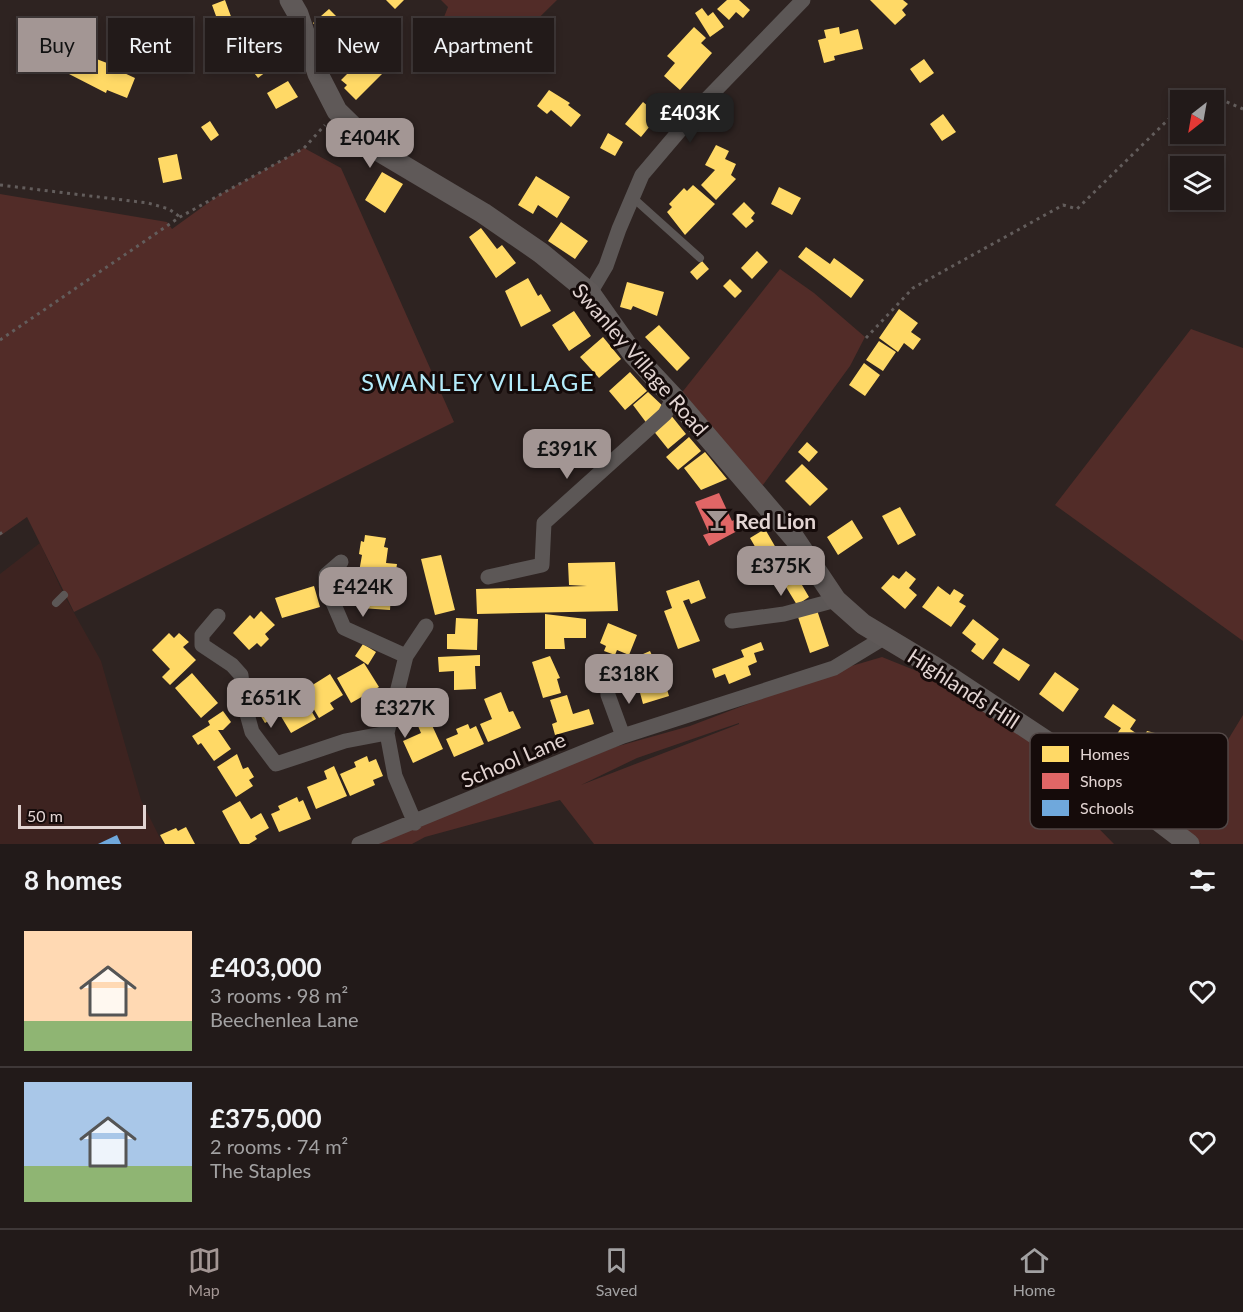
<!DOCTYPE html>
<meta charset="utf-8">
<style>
:root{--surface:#221a19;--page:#2e2726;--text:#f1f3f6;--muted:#a2a1a2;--line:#3f3838;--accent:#a39694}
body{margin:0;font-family:Lato,sans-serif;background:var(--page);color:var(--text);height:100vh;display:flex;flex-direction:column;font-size:22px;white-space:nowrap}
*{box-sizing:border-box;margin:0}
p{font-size:20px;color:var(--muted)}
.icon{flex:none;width:33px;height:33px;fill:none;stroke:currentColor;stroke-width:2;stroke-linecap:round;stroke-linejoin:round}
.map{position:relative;height:844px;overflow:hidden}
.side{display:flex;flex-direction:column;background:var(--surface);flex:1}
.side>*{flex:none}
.top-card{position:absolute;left:18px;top:18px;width:600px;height:54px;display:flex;gap:12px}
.needle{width:39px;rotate:211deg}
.controls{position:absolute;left:1170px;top:90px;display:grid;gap:12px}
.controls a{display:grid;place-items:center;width:54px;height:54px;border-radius:0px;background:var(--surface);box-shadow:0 3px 9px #0003,0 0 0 2px var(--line);font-size:30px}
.scale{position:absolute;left:18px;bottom:15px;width:128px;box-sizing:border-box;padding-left:6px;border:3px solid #e2d4d2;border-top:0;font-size:16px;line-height:21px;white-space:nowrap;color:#e2d4d2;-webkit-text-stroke:4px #150b0a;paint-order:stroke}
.price{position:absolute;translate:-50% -51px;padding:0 14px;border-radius:12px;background:var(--accent);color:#111;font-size:20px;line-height:39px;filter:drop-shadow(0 2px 3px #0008)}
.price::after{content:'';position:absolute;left:50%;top:36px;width:18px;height:14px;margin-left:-9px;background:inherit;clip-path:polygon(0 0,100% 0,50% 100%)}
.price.selected{background:#222;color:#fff}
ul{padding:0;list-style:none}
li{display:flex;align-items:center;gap:18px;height:150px;padding:0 24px}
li+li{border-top:2px solid var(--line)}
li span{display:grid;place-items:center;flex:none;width:168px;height:120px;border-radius:0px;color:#555}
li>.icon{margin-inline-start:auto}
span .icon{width:72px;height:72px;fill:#fffc;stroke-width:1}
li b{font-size:26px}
h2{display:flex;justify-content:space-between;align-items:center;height:72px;padding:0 24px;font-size:26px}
.pill{padding:0 21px;border-radius:0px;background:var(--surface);box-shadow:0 3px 9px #0003,0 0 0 2px var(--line);font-size:21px;line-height:54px}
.pill.selected{background:var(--accent);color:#111}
.menu{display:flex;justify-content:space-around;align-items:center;height:84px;border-top:2px solid var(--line);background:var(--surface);font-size:16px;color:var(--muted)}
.menu a{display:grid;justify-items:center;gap:3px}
.menu .selected{color:var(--accent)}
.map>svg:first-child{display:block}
.built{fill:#3d2320}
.green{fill:#522c28;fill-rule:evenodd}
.homes{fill:#ffd966}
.shops{fill:#e06666}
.schools{fill:#6fa8dc}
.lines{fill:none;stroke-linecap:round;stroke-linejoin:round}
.path{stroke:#635d5c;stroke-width:3;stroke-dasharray:3 4.5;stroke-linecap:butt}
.lane{stroke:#5c5756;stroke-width:8}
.street{stroke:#5c5756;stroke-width:15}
.secondary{stroke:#5f5958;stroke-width:21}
.labels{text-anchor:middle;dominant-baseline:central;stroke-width:6;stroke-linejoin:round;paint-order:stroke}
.street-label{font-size:21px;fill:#e2d4d2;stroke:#150b0a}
.poi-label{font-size:21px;font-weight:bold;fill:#e2d4d2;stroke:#150b0a;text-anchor:start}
.quarter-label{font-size:24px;letter-spacing:1.5px;fill:#b4ecfb;stroke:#150b0a}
.key{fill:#150b0a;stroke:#524746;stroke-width:1.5}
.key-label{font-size:16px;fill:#e2d4d2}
</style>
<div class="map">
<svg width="1243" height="844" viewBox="0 0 1243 844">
<rect width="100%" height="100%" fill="#2e2321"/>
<path class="built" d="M40,543L64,595L101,661L141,800L163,844H0V574Z"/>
<path class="green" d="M441,0H557L483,73L438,32L448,7Z
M304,148L341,168L454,422L74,612L27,517L0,536V194L167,222L172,229L219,195Z
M780,269L814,293L865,337L850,366L757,493L676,400Z
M1191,329L1243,348V641L1055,505Z
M882,657L939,680L1073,765L1058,787L1114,844H594L560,800L425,837L412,844H368L615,747L690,726L831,672ZM739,723V724L581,785L637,758Z
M1243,715V844H1201L1175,827Z"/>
<path class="homes" d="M225,0L233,22L220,27L212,5Z
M386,0H404L395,9Z
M727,0H739L750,10L743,18L736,12L729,20L717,9Z
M870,0H903L908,4L902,10L906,15L895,25Z
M702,8L708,16L713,12L724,27L710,37L695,13Z
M329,9L350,30L360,21L368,30L349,48L328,26L321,32L313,23Z
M694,27L706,38L701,43L712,53L680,90L664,76L675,63L667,56Z
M839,27L840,34L858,29L863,49L834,56L835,60L824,63L818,40L826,38L824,30Z
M365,45L373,53L358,68L350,60Z
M62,49L77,56L78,52L107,63L114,57L122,60L125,66L122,72L135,78L127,98L107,90L106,93L69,74L73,65L58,59Z
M263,49L275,65L258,78L246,62Z
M924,59L934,73L920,83L910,69Z
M370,62L382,74L356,100L344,88L347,85L341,80L355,66L360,72Z
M288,81L298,97L276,109L267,93Z
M549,90L570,103L568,105L581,115L571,127L551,110L547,114L537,106Z
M643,102L659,115L641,137L625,124Z
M943,114L956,132L942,141L930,124Z
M210,121L219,135L211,141L201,127Z
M608,133L623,142L615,156L600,148Z
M716,145L729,151L725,159L736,164L731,175L736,179L716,200L701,185L715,170L705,165Z
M177,154L182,179L163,183L158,158Z
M382,172L403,184L385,213L365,200Z
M536,176L570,197L557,218L538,205L533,214L518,205Z
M693,185L715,204L685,235L667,212L672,207L669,204L684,188L687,191Z
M779,187L801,198L792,215L771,204Z
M744,202L755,213L751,218L754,221L746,228L732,214Z
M561,222L588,241L575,259L548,241Z
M481,228L497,249L502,245L516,263L496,278L469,237Z
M806,247L830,264L834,258L864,280L851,298L798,257Z
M757,251L768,262L752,279L741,268Z
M702,261L709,269L697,280L690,272Z
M528,278L538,296L541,294L551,311L521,327L505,291Z
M730,279L742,291L735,298L723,286Z
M627,282L664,292L657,316L633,306L631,310L620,307Z
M899,309L918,323L911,332L921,339L913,350L904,343L898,352L879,338Z
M574,311L591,336L569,351L552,325Z
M659,325L690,358L677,371L645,337Z
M603,337L621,359L599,378L580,357Z
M879,341L896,352L883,371L866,360Z
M864,363L880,375L865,396L849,385Z
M630,372L647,391L625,410L609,391Z
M648,392L666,409L648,425L633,405Z
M670,414L686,434L668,449L652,429Z
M689,437L701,451L678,470L666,457Z
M807,442L818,452L809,462L798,452Z
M705,452L727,479L701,490L684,468Z
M802,464L828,489L810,506L785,481Z
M900,507L916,535L898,545L882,516Z
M852,520L863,538L838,555L827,537Z
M765,529L776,548L761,557L750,538Z
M365,535L386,538L384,547L388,548L386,563L397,564L395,577L359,572L362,555L359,554L361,541L364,542Z
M441,555L455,610L435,615L421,559Z
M615,562L618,611L477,614L476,589L587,586L569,585L568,563Z
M792,568L809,597L797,605L786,587L779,592L772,581Z
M906,571L916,579L909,588L917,595L905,609L881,588L893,575L899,579Z
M363,577L392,578L390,610L361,608Z
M699,580L706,598L691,604L689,599L683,601L700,641L678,649L664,611L672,608L666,591Z
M314,586L320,607L282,618L275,598Z
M938,586L950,595L954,589L964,595L959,602L966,606L951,627L922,607Z
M817,610L829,646L810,653L798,617Z
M261,611L275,625L265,634L269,639L261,647L257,643L249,650L233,633L250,615L254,619Z
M545,614L586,619V638H564L565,649H545Z
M456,618L478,619L477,650L447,649V634H455Z
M973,619L999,639L983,660L971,651L976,644L962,633Z
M608,623L637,635L629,655L617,650L615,655L604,651L606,646L600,643Z
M169,633L174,638L179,633L189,642L183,647L196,660L170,685L162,677L170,669L152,650Z
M761,642L764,650L754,653L757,662L748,666L751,675L729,684L725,674L715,678L712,669L744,657L741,650Z
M363,644L376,652L368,665L355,656Z
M1003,648L1030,665L1019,681L993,663Z
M650,651L656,664L641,670L636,657Z
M480,655V666H475L476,689L454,690V671L439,672L438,657Z
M550,656L560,678L557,679L561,693L543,698L532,662Z
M364,663L379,687L351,703L337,678Z
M660,666L669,696L643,704L639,689L631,691L626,677Z
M1055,672L1079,689L1063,712L1039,694Z
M192,673L218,703L201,718L175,688Z
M330,674L343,695L330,703L334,709L319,718L303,691Z
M501,692L509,712L513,711L521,728L488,742L480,724L492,719L484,699Z
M301,693L316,719L291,733L276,708Z
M567,695L573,714L589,709L594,724L555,735L552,724L557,722L550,700Z
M270,703L278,715L265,723L257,710Z
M1113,704L1136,720L1130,729L1143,738L1147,731L1155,733V737L1140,760L1112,741L1121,728L1104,717Z
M223,711L231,722L223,730H218L231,749L214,761L201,743L198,745L192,736L210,725L208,721Z
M430,721L443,749L413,763L403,741L421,733L418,726Z
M468,724L470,729L476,726L484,744L454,757L446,739L458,734L456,729Z
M237,754L243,769L248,767L254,777L249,780L253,786L236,797L217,767Z
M367,756L369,762L376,759L383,776L373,780L375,785L350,796L340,774L356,767L354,762Z
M334,766L347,796L316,809L307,787L327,779L324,771Z
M297,797L299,802L303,800L311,819L279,832L271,814L280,810L278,806Z
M240,801L251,819L261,813L269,828L255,836L257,839L249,844H240L222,811Z
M186,827L195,844H165L160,835L176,828L178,831Z"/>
<path class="shops" d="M719,493L732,521L736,519L741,529L709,546L703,535L709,533L695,502Z"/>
<path class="schools" d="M117,835L121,844H98Z"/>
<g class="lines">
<path class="path" d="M1188,100L1199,90L1243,109
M0,185L148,203L169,209L180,217
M866,338L913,288L1063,205L1077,209L1180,108
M0,340L180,217L304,148L325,125
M0,532L2,535"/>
<path class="lane" d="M632,197L700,258
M56,603L64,595"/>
<path class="street" d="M590,293L606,266L619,229L642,175L704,102L803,0
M341,562L326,575V586L344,628L406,656
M488,577L542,565L544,523L665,414L674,397
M218,616L202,635V645L232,665L241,675L244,703L252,732L276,764L345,741L387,733
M732,621L784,614L836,600
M607,678L608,695L623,736
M415,823L395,776L387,733L406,656L426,626
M359,844L623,736L834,668L885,637"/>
<path class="secondary" d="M290,0L298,14L318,74L337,111L377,150L483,213L541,253L590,293L633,354L676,400L795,539L836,600L863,624L933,666L1105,780L1189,844"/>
</g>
<defs>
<g id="bar-bare" transform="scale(1.8)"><path d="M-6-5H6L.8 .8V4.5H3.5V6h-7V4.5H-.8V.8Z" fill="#a39694" stroke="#150b0a" stroke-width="2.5" paint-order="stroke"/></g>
</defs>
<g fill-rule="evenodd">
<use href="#bar-bare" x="717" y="520"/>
</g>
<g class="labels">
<g class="street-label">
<text transform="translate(641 359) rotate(49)">Swanley Village Road</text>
<text transform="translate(964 688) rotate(33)">Highlands Hill</text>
<text transform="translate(513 759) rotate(-23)">School Lane</text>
</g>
<g class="poi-label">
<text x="735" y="520">Red Lion</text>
</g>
<g class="quarter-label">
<text x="478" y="381">SWANLEY VILLAGE</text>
</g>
</g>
<rect x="1030" y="733" width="198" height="96" rx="9" class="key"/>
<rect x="1042" y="746" width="27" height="16" fill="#ffd966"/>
<rect x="1042" y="773" width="27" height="16" fill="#e06666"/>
<rect x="1042" y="800" width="27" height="16" fill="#6fa8dc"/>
<g class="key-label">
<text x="1080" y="760">Homes</text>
<text x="1080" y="787">Shops</text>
<text x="1080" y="814">Schools</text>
</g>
</svg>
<div class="controls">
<a><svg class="needle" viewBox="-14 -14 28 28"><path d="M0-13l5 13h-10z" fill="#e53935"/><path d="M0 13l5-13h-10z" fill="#a2a1a2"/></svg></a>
<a><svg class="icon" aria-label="layers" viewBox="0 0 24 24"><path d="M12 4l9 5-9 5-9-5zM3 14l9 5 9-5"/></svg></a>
</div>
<div class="scale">50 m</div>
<b class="price selected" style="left:690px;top:144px">£403K</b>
<b class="price" style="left:370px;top:169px">£404K</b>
<b class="price" style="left:567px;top:480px">£391K</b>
<b class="price" style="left:781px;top:597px">£375K</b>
<b class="price" style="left:363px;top:618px">£424K</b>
<b class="price" style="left:629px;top:705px">£318K</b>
<b class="price" style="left:271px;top:729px">£651K</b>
<b class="price" style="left:405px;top:739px">£327K</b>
<div class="top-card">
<a class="pill selected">Buy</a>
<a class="pill">Rent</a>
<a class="pill">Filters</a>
<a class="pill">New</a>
<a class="pill">Apartment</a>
</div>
</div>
<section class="side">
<h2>8 homes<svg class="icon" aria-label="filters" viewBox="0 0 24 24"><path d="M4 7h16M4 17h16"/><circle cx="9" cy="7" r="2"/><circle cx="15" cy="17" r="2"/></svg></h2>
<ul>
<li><span style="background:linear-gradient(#ffd9b3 75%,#8fb573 0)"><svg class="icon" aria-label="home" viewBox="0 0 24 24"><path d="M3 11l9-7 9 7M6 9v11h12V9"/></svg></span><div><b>£403,000</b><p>3 rooms · 98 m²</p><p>Beechenlea Lane</p></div><svg class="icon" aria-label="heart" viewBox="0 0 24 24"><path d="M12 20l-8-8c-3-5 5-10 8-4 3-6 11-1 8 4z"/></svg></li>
<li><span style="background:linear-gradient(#a9c7e8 70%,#8fb573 0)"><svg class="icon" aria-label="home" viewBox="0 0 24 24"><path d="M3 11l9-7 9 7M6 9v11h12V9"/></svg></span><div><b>£375,000</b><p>2 rooms · 74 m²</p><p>The Staples</p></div><svg class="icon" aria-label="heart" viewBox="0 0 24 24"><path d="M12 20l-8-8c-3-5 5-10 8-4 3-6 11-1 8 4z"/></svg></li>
</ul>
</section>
<nav class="menu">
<a class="selected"><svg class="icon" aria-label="map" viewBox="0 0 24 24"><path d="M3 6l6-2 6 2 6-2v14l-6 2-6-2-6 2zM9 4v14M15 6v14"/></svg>Map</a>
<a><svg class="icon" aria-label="saved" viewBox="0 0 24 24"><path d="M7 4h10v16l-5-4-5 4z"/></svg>Saved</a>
<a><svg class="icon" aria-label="home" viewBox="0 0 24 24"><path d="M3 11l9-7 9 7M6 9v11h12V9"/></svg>Home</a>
</nav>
